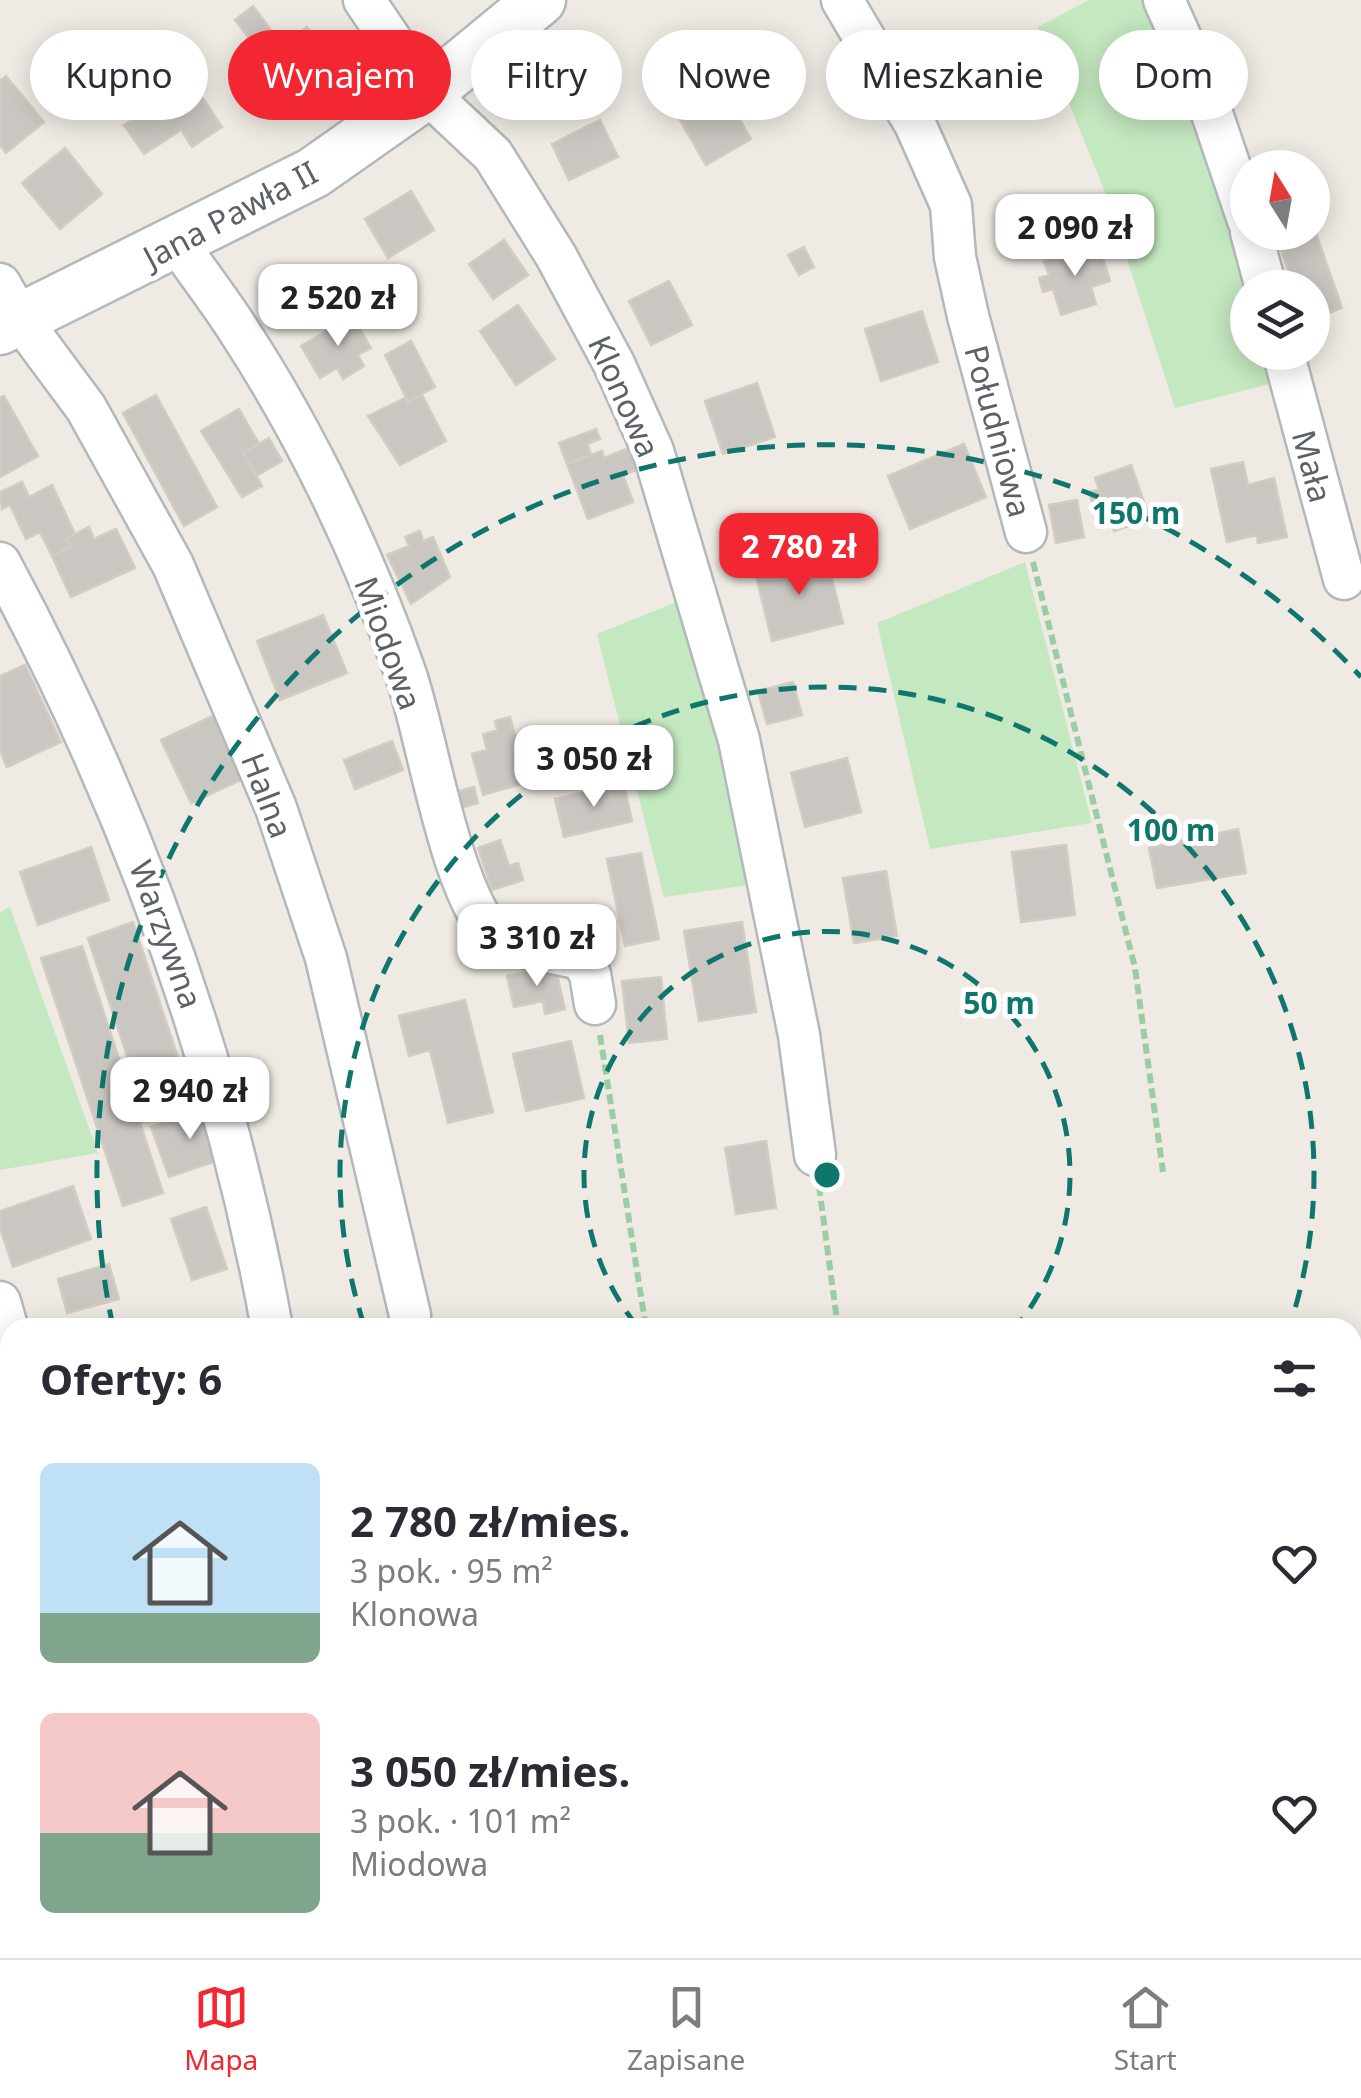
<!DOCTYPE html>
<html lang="pl">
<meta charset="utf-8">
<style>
:root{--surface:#fff;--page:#f7f7f7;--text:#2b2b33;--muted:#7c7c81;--line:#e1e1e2;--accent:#f22731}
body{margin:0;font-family:"Noto Sans",sans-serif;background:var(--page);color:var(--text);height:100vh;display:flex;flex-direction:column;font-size:38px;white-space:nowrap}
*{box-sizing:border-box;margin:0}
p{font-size:32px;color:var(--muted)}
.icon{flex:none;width:55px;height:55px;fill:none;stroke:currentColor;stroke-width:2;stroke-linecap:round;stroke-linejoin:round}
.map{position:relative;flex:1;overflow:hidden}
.panel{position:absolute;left:0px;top:1318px;width:1362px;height:642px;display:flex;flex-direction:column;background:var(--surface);border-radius:30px 30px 0 0;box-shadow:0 5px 25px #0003}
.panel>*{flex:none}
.top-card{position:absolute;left:30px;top:30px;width:1302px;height:90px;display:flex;gap:20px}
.needle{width:65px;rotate:349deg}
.buttons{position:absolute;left:1230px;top:150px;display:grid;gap:20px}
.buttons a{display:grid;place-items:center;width:100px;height:100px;border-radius:50%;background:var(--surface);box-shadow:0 5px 25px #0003;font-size:50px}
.price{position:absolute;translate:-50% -85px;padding:0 22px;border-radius:20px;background:#fff;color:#222;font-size:32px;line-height:65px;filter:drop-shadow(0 2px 5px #0008)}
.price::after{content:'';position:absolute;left:50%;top:60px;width:30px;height:22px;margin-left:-15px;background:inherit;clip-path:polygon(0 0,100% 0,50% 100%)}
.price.on{background:var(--accent);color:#fff}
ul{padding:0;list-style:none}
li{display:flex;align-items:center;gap:30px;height:250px;padding:0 40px}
li span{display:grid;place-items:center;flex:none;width:280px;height:200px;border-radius:15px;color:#555}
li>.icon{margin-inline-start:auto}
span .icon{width:120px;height:120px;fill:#fffc;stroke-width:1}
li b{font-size:42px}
h2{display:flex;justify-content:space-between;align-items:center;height:120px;padding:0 40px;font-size:42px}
.chip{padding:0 35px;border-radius:45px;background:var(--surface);box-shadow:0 5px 25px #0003;font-size:35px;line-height:90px}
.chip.on{background:var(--accent);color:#fff}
.tab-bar{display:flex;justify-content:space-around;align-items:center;height:140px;border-top:2px solid var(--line);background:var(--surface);font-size:28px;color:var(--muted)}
.tab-bar a{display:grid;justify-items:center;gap:5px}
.tab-bar .on{color:var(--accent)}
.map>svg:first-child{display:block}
.green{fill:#c4e8bf}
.building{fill:#cac6c1;stroke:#d4ccc2;stroke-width:2.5}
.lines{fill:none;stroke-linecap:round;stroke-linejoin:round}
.minor-casing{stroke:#b4b8bb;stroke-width:45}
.tertiary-casing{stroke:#b4b8bb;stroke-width:55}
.path{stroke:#9acea2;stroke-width:6;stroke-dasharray:10 5;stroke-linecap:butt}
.minor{stroke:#fff;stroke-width:40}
.tertiary{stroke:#fff;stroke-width:50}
.ring{fill:none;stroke:#0f766e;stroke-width:5;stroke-dasharray:18 12}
.labels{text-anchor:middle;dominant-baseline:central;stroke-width:10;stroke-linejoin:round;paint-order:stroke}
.street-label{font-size:32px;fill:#5c6165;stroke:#fff}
.centre{fill:#0f766e;stroke:#fff;stroke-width:5}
.ring-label{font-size:30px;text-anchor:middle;font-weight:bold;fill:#0f766e;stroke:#fff;stroke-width:10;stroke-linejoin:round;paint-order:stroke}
</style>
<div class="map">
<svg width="1361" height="1958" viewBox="0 0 1361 1958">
<rect width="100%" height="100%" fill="#efebe4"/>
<path class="green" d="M1089,0H1156L1233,197L1248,288V352L1275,353L1282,381L1175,408L1107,197L1038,27Z
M1025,562L1092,823L930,849L877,623Z
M689,597L762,883L664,897L597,634Z
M10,907L98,1153L0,1170V912Z"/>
<path class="building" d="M253,6L289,54L271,67L235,20Z
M307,27L314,36L321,31L348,66L321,86L315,78L292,95L271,67L297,48L291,39Z
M1022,33L1032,56L999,72L988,50Z
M177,59L222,127L192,147L181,130L144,154L124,125L166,97L152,76Z
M6,76L44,122L6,153L0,145V81Z
M722,89L751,139L706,165L677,115Z
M600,120L618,157L569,180L552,144Z
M65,148L102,194L60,229L22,183Z
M411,191L434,230L388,258L365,219Z
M1312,222L1342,308L1318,317L1312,288L1307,282L1294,287L1275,232H1312Z
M504,240L528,275L493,299L469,264Z
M804,247L814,267L799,275L788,255Z
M1100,249L1110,281L1091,287L1096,304L1061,315L1053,289L1043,292L1039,278L1049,275L1044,261L1079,250L1081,255Z
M669,281L692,325L651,345L629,301Z
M518,305L555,359L516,385L480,331Z
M922,311L938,362L881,381L865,329Z
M352,316L371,348L358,355L364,366L343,379L337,368L320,378L301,346Z
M411,341L435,387L408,401L385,355Z
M757,383L775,437L723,454L705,401Z
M156,395L217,507L184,526L123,413Z
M422,395L446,441L400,465L368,416L405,398L407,403Z
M4,396L38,456L0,477V398Z
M239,409L259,444L243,453L262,486L242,497L201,431Z
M596,429L600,439L587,444L591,455L567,464L559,443Z
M269,438L282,461L256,476L243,453Z
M964,444L986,497L910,529L888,476Z
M631,447L639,469L623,475L633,502L588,519L567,464L602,451L604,458Z
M1243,462L1248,485L1274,478L1287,537L1258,543L1257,535L1227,542L1211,469Z
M1131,465L1150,519L1114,531L1104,502L1093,505L1089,492L1099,489L1095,478Z
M22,482L29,497L52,485L75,534L67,538L71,547L52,556L40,532L26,539L10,505L2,509L0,492Z
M1077,500L1084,537L1056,543L1049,505Z
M89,527L94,539L116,529L135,568L71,597L52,556L71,547L67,538Z
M420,531L423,541L433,537L450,577L411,604L387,555L409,546L405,537Z
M826,555L843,623L772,641L755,572Z
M323,615L347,673L280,700L257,641Z
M25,665L61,742L7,767L0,751V676Z
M793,682L802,715L767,724L758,691Z
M213,716L243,779L191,803L161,740Z
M510,717L528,782L483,795L472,754L487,750L483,734L497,730L495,721Z
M392,741L403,770L355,789L344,760Z
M847,758L861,812L805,827L791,773Z
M624,784L632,821L564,837L555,799Z
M474,787L478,803L453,810L449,794Z
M1238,829L1246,873L1157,888L1149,848Z
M500,840L509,866L518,863L523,880L492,890L478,848Z
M1066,845L1075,915L1021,922L1012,852Z
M91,847L109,900L38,925L20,872Z
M641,853L659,939L625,946L607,859Z
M886,871L897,936L854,943L843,878Z
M133,922L190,1094L145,1110L88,938Z
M742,922L756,1012L699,1021L684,931Z
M82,946L163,1193L123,1206L41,958Z
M555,966L565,1009L545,1014L543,1001L514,1007L507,976Z
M661,977L667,1039L629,1043L622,981Z
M465,1000L493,1112L448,1123L430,1050L409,1056L399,1016Z
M571,1041L584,1098L526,1111L513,1054Z
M210,1106L228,1157L169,1177L151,1127Z
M766,1141L776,1208L736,1214L725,1148Z
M73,1186L91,1239L13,1267L0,1228V1211Z
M206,1207L227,1269L192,1280L171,1219Z
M109,1264L119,1299L67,1313L58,1279Z"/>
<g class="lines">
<g class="minor-casing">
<path id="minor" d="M364,0L427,93L493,155L556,256L614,364L653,451L739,740L799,1035L815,1155
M842,0L915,124L951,205L955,257L968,316L1026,532
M1164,0L1204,90L1248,220
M1251,232L1266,288
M178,244C198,273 220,301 239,331C307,435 364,555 405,672C429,740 449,895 499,942L581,959L590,974L595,1004
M0,284L20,319L86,408L173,565L276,808L326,958L410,1315
M1283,352L1344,579
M0,563C130,805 223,1057 272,1328
M0,1302L10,1337
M121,1950L122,1958"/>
</g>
<g class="tertiary-casing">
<path id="tertiary" d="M0,329L313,173L427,93L540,0"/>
</g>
<path class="path" d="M1033,562L1135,968L1163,1172
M600,1035L646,1328
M819,1186L838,1328
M699,1950V1958
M875,1950V1958"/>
<use href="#minor" class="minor"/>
<use href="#tertiary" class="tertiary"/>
</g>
<g class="ring">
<path d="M637 1326A243 243 0 1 1 1017 1326"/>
<path d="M364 1325A487 487 0 1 1 1290 1325"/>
<path d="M113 1327A730 730 0 0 1 1361 677"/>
</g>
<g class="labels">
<g class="street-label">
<text transform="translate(230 214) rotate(-28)">Jana Pawła II</text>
<text transform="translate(625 396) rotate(66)">Klonowa</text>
<text transform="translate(999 431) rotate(75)">Południowa</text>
<text transform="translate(1313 466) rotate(75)">Mała</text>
<text transform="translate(389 643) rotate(70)">Miodowa</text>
<text transform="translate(268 795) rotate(69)">Halna</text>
<text transform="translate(167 934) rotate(70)">Warzywna</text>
</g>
</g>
<circle cx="827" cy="1175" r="15" class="centre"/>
<g class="ring-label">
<text x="1136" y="524">150 m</text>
<text x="1171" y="841">100 m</text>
<text x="999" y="1014">50 m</text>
</g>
</svg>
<div class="buttons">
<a><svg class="needle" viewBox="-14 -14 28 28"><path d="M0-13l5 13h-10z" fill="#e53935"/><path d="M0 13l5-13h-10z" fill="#7c7c81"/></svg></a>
<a><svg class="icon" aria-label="layers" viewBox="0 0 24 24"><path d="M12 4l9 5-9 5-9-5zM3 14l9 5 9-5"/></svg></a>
</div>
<b class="price" style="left:1075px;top:279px">2 090 zł</b>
<b class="price" style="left:338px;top:349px">2 520 zł</b>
<b class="price on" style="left:799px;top:598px">2 780 zł</b>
<b class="price" style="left:594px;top:810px">3 050 zł</b>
<b class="price" style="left:537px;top:989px">3 310 zł</b>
<b class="price" style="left:190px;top:1142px">2 940 zł</b>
<div class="top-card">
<a class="chip">Kupno</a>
<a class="chip on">Wynajem</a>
<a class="chip">Filtry</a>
<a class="chip">Nowe</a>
<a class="chip">Mieszkanie</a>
<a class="chip">Dom</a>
</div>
<section class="panel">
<h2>Oferty: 6<svg class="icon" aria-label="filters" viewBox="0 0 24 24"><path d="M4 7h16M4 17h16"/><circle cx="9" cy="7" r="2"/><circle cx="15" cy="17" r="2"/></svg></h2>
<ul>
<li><span style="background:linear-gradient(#bfe0f5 75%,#7fa58c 0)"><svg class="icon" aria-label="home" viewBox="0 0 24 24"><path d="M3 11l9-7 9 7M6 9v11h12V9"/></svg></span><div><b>2 780 zł/mies.</b><p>3 pok. · 95 m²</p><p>Klonowa</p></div><svg class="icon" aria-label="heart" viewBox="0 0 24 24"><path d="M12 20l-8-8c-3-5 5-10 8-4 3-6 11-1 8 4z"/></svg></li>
<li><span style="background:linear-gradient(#f6c9c9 60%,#7fa58c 0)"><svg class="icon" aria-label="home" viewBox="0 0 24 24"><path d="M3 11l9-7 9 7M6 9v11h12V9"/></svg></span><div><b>3 050 zł/mies.</b><p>3 pok. · 101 m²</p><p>Miodowa</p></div><svg class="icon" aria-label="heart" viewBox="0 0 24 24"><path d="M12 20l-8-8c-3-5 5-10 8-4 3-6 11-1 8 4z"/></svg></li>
</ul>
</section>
</div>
<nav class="tab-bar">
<a class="on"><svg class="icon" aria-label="map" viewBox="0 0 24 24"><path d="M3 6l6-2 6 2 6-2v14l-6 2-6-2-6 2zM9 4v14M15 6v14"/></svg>Mapa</a>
<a><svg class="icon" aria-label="saved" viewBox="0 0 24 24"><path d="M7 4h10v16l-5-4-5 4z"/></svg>Zapisane</a>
<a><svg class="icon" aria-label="home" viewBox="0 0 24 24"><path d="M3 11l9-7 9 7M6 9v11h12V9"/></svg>Start</a>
</nav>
